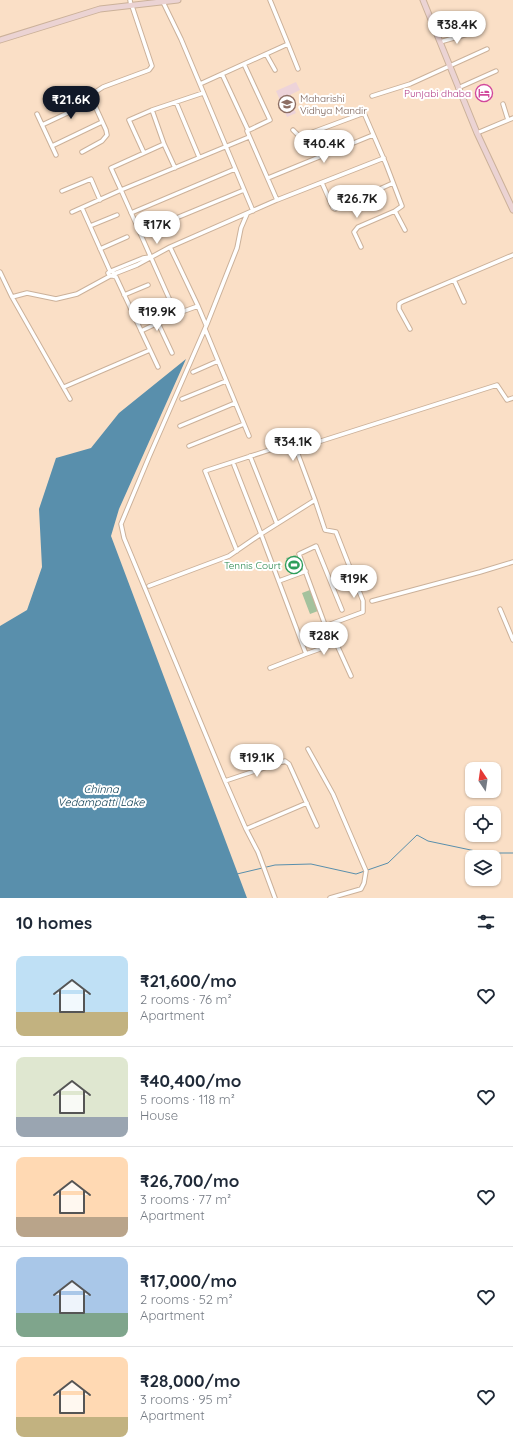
<!DOCTYPE html>
<meta charset="utf-8">
<style>
:root{--surface:#fff;--page:#f6f6f7;--text:#1f2937;--muted:#747a83;--line:#e0e1e3;--accent:#111827}
body{margin:0;font-family:Quicksand,sans-serif;background:var(--page);color:var(--text);height:100vh;display:flex;flex-direction:column;font-size:15px;white-space:nowrap}
*{box-sizing:border-box;margin:0}
p{font-size:13px;color:var(--muted)}
.icon{flex:none;width:22px;height:22px;fill:none;stroke:currentColor;stroke-width:2;stroke-linecap:round;stroke-linejoin:round}
.map{position:relative;height:898px;overflow:hidden}
.sheet{display:flex;flex-direction:column;background:var(--surface);flex:1}
.sheet>*{flex:none}
.needle{width:26px;rotate:347deg}
.tools{position:absolute;left:465px;top:762px;display:grid;gap:8px}
.tools a{display:grid;place-items:center;width:36px;height:36px;border-radius:8px;background:var(--surface);box-shadow:0 1px 3px #0004;font-size:20px}
.price{position:absolute;translate:-50% -34px;padding:0 9px;border-radius:14px;background:#fff;color:#222;font-size:13px;line-height:26px;filter:drop-shadow(0 1px 2px #0008)}
.price::after{content:'';position:absolute;left:50%;top:24px;width:12px;height:9px;margin-left:-6px;background:inherit;clip-path:polygon(0 0,100% 0,50% 100%)}
.price.active{background:var(--accent);color:#fff}
ul{padding:0;list-style:none}
li{display:flex;align-items:center;gap:12px;height:100px;padding:0 16px}
li+li{border-top:1px solid var(--line)}
li span{display:grid;place-items:center;flex:none;width:112px;height:80px;border-radius:8px;color:#555}
li>.icon{margin-inline-start:auto}
span .icon{width:48px;height:48px;fill:#fffc;stroke-width:1}
li b{font-size:17px}
h2{display:flex;justify-content:space-between;align-items:center;height:48px;padding:0 16px;font-size:17px}
.map>svg:first-child{display:block}
.education{fill:#edd3d9}
.green{fill:#a4c29d}
.water{fill:#598fac}
.lines{fill:none;stroke-linecap:round;stroke-linejoin:round}
.stream{stroke:#598fac;stroke-width:1}
.street-casing{stroke:#cbb19a;stroke-width:5.5}
.secondary-casing{stroke:#cbb19a;stroke-width:7}
.street{stroke:#fff;stroke-width:3.5}
.secondary{stroke:#ebd3d3;stroke-width:5}
.labels{text-anchor:middle;dominant-baseline:central;stroke-width:4;stroke-linejoin:round;paint-order:stroke}
.hotel-label{font-size:10px;fill:#b23c85;stroke:#fff;text-anchor:end}
.education-label{font-size:10px;fill:#785e54;stroke:#fff;text-anchor:start}
.leisure-label{font-size:10px;fill:#27864d;stroke:#fff;text-anchor:end}
.water-label{font-size:11px;font-style:italic;fill:#093a4f;stroke:#fff}
</style>
<div class="map">
<svg width="513" height="898" viewBox="0 0 513 898">
<rect width="100%" height="100%" fill="#fadfc6"/>
<path class="education" d="M296,82L300,90L288,96L296,113L287,117L276,91Z"/>
<path class="green" d="M296,555L302,572L293,575L286,558Z
M310,590L318,611L310,614L302,593Z"/>
<path class="water" d="M186,359L119,509L111,536L247,898H0V626L27,610L42,567L39,509L56,458L91,448L119,413Z"/>
<g class="lines">
<path class="stream" d="M237,874L275,865L311,864L356,874L388,863L417,835L428,841L485,853H513"/>
<g class="street-casing">
<path id="street" d="M130,0L131,6
M270,0L288,44
M163,2L181,39L253,211
M440,42L471,33
M266,54L275,70
M222,74L248,130
M200,84L288,44L298,69
M458,88L496,71
M203,93L152,110L164,144L111,168L121,190L249,137
M372,96L410,84L487,49
M176,102L199,157
M503,104L508,120
M37,114L56,155
M42,125L93,101
M293,130L298,135H305L364,113L386,164L402,206L395,211L358,227L354,232L361,247
M477,133L513,118
M164,144L175,168
M52,146L102,122
M82,152L102,141L107,135L106,130L91,97V95L103,87L149,70L152,66L132,6
M144,153L129,120L152,110
M268,178L373,135
M322,183L333,208L335,209L393,183
M62,191L91,179L100,200
M277,200L384,158
M82,208L110,271
M395,211L405,230
M72,212L121,190L176,314L198,306L170,247L277,200L247,131L270,120L244,64
M131,213L235,169
M247,214L241,228L237,248L207,324L149,457L121,524L124,538L225,781L246,829L258,852L275,898
M90,226L117,215
M140,233L244,190
M100,249L127,237
M111,271L143,258L150,257
M0,272L12,297L70,399
M114,274L113,272L111,271L108,273L109,275L112,276L114,274L137,265L170,247
M113,276L116,277L158,367
M454,280L464,302
M124,295L148,285
M12,297L27,293L56,299L77,294L110,276
M198,306L206,325
M158,323L172,353
M205,329L249,436
M410,329L399,309V304L402,302L513,255
M141,331L166,319
M193,372L218,361
M64,387L150,350
M182,399L226,381
M180,426L235,403
M189,446L244,424
M250,456L277,524
M315,500L325,530L336,532L363,601V612L328,625L351,676
M237,551L205,471L294,442L296,449
M279,581L306,571
M149,586L229,556L261,534L234,465
M372,601L480,572L513,562
M500,609L513,640
M332,644L299,554L316,546L342,610
M306,654L334,644
M270,668L306,654L261,534L315,500L296,449L497,385L507,400L513,398
M308,749L333,794L366,871L364,883L361,889L330,898
M225,781L285,761L289,764L317,826
M246,829L307,803"/>
</g>
<g class="secondary-casing">
<path id="secondary" d="M423,0L477,133L513,210
M0,40L100,9L178,0"/>
</g>
<use href="#street" class="street"/>
<use href="#secondary" class="secondary"/>
</g>
<defs>
<g id="hotel-ring" transform="scale(0.9)"><circle r="9.5" fill="#fff" stroke="#d1479c" stroke-width="1.5"/><path d="M-6-4.5h1.5V1H6V5H4.5V3h-9V5H-6ZM-4 0a1.8 1.8 0 1 1 3.6 0ZM.5 0V-2.5h3Q6-2.5 6 0Z" fill="#d1479c"/></g>
<g id="school-ring" transform="scale(0.9)"><circle r="9.5" fill="#fff" stroke="#8d6e63" stroke-width="1.5"/><path d="M0-5L7-2L0 1L-7-2ZM-4 1L0 2.5L4 1V4Q0 6-4 4Z" fill="#8d6e63"/></g>
<g id="stadium-ring" transform="scale(0.9)"><circle r="9.5" fill="#fff" stroke="#2e9e5b" stroke-width="1.5"/><path d="M0-5a6.5 5 0 1 0 0 10a6.5 5 0 1 0 0-10ZM-3.5-1.8h7v3.6h-7Z" fill="#2e9e5b"/></g>
</defs>
<g fill-rule="evenodd">
<use href="#hotel-ring" x="484" y="93"/>
<use href="#school-ring" x="287" y="104"/>
<use href="#stadium-ring" x="294" y="565"/>
</g>
<g class="labels">
<g class="hotel-label">
<text x="471" y="93">Punjabi dhaba</text>
</g>
<g class="education-label">
<text x="300" y="98">Maharishi<tspan x="300" dy="12">Vidhya Mandir</tspan></text>
</g>
<g class="leisure-label">
<text x="281" y="565">Tennis Court</text>
</g>
<g class="water-label">
<text x="101" y="789">Chinna<tspan x="101" dy="13">Vedampatti Lake</tspan></text>
</g>
</g>
</svg>
<div class="tools">
<a><svg class="needle" viewBox="-14 -14 28 28"><path d="M0-13l5 13h-10z" fill="#e53935"/><path d="M0 13l5-13h-10z" fill="#747a83"/></svg></a>
<a><svg class="icon" aria-label="locate" viewBox="0 0 24 24"><circle cx="12" cy="12" r="6"/><path d="M12 2v4M12 18v4M2 12h4M18 12h4"/></svg></a>
<a><svg class="icon" aria-label="layers" viewBox="0 0 24 24"><path d="M12 4l9 5-9 5-9-5zM3 14l9 5 9-5"/></svg></a>
</div>
<b class="price" style="left:457px;top:45px">₹38.4K</b>
<b class="price active" style="left:71px;top:120px">₹21.6K</b>
<b class="price" style="left:324px;top:164px">₹40.4K</b>
<b class="price" style="left:357px;top:219px">₹26.7K</b>
<b class="price" style="left:157px;top:245px">₹17K</b>
<b class="price" style="left:157px;top:332px">₹19.9K</b>
<b class="price" style="left:293px;top:462px">₹34.1K</b>
<b class="price" style="left:354px;top:599px">₹19K</b>
<b class="price" style="left:324px;top:656px">₹28K</b>
<b class="price" style="left:257px;top:778px">₹19.1K</b>
</div>
<section class="sheet">
<h2>10 homes<svg class="icon" aria-label="filters" viewBox="0 0 24 24"><path d="M4 7h16M4 17h16"/><circle cx="9" cy="7" r="2"/><circle cx="15" cy="17" r="2"/></svg></h2>
<ul>
<li><span style="background:linear-gradient(#bfe0f5 70%,#c2b280 0)"><svg class="icon" aria-label="home" viewBox="0 0 24 24"><path d="M3 11l9-7 9 7M6 9v11h12V9"/></svg></span><div><b>₹21,600/mo</b><p>2 rooms · 76 m²</p><p>Apartment</p></div><svg class="icon" aria-label="heart" viewBox="0 0 24 24"><path d="M12 20l-8-8c-3-5 5-10 8-4 3-6 11-1 8 4z"/></svg></li>
<li><span style="background:linear-gradient(#dfe7d0 75%,#9aa5b1 0)"><svg class="icon" aria-label="home" viewBox="0 0 24 24"><path d="M3 11l9-7 9 7M6 9v11h12V9"/></svg></span><div><b>₹40,400/mo</b><p>5 rooms · 118 m²</p><p>House</p></div><svg class="icon" aria-label="heart" viewBox="0 0 24 24"><path d="M12 20l-8-8c-3-5 5-10 8-4 3-6 11-1 8 4z"/></svg></li>
<li><span style="background:linear-gradient(#ffd9b3 75%,#b9a48a 0)"><svg class="icon" aria-label="home" viewBox="0 0 24 24"><path d="M3 11l9-7 9 7M6 9v11h12V9"/></svg></span><div><b>₹26,700/mo</b><p>3 rooms · 77 m²</p><p>Apartment</p></div><svg class="icon" aria-label="heart" viewBox="0 0 24 24"><path d="M12 20l-8-8c-3-5 5-10 8-4 3-6 11-1 8 4z"/></svg></li>
<li><span style="background:linear-gradient(#a9c7e8 70%,#7fa58c 0)"><svg class="icon" aria-label="home" viewBox="0 0 24 24"><path d="M3 11l9-7 9 7M6 9v11h12V9"/></svg></span><div><b>₹17,000/mo</b><p>2 rooms · 52 m²</p><p>Apartment</p></div><svg class="icon" aria-label="heart" viewBox="0 0 24 24"><path d="M12 20l-8-8c-3-5 5-10 8-4 3-6 11-1 8 4z"/></svg></li>
<li><span style="background:linear-gradient(#ffd9b3 75%,#c2b280 0)"><svg class="icon" aria-label="home" viewBox="0 0 24 24"><path d="M3 11l9-7 9 7M6 9v11h12V9"/></svg></span><div><b>₹28,000/mo</b><p>3 rooms · 95 m²</p><p>Apartment</p></div><svg class="icon" aria-label="heart" viewBox="0 0 24 24"><path d="M12 20l-8-8c-3-5 5-10 8-4 3-6 11-1 8 4z"/></svg></li>
</ul>
</section>
